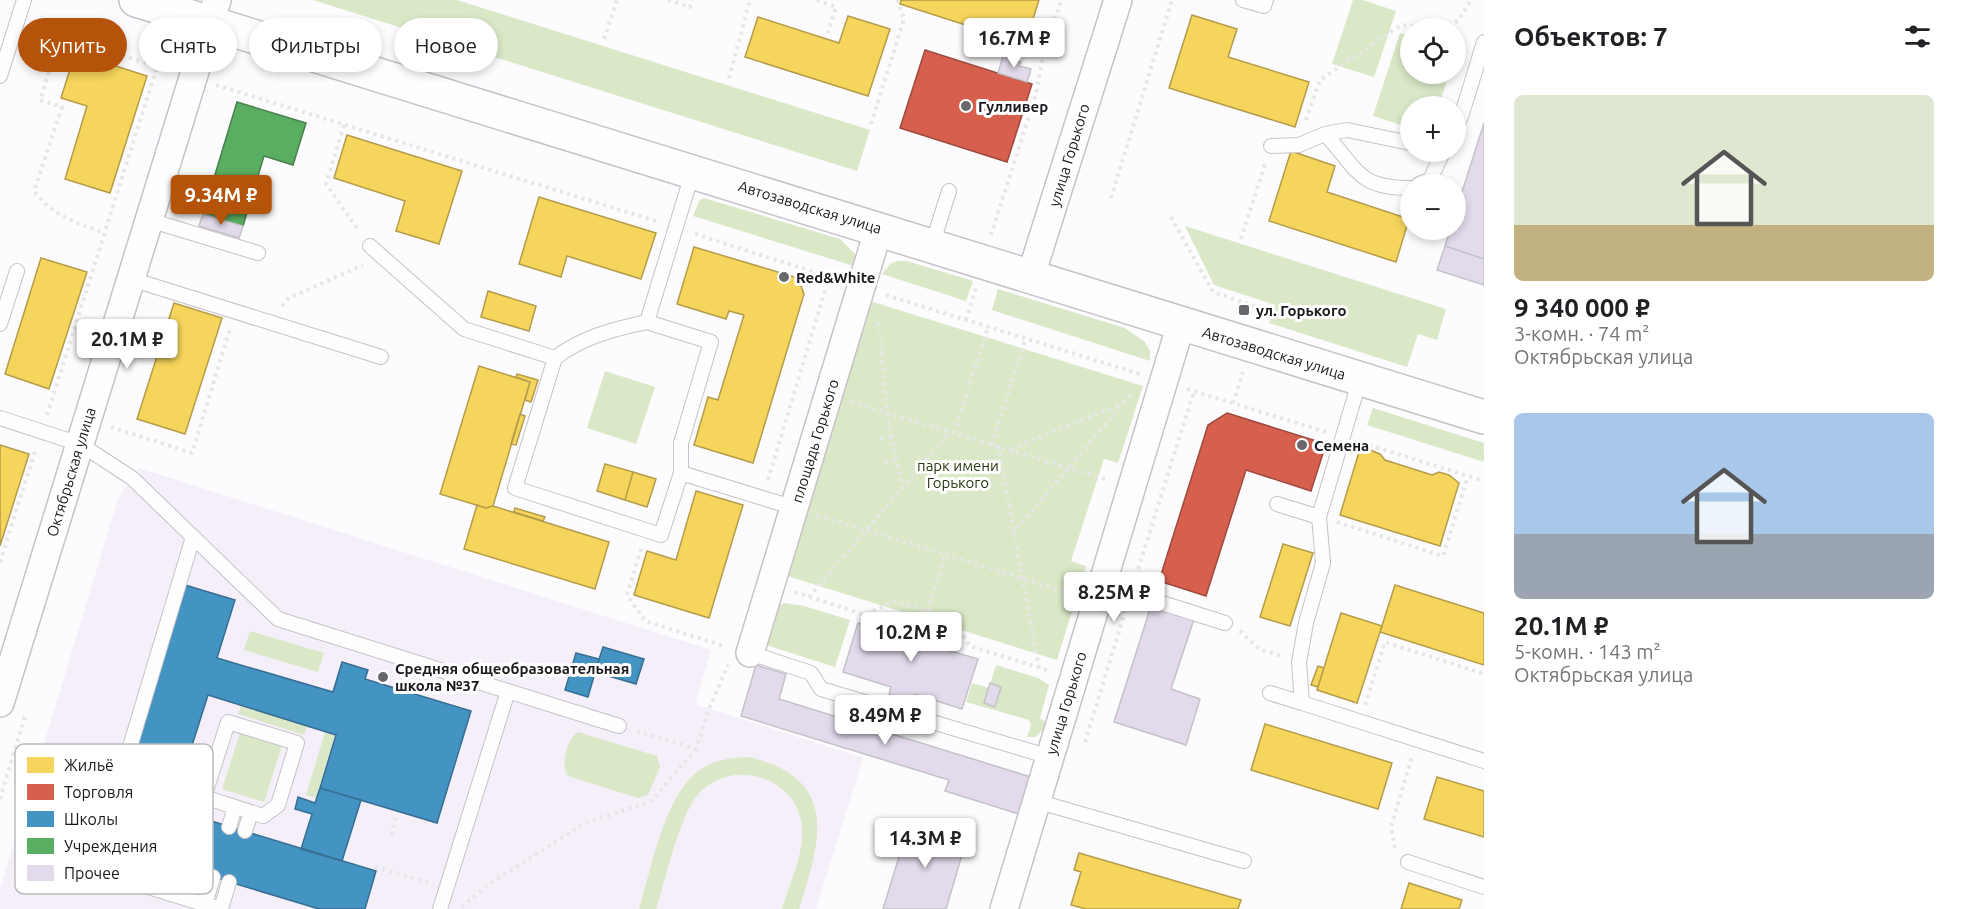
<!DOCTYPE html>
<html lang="ru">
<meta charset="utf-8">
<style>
:root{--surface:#fff;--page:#f6f6f6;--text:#202124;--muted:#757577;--accent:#b45309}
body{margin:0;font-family:Ubuntu,sans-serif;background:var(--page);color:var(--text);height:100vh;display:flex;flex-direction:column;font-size:22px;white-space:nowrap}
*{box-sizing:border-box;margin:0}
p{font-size:20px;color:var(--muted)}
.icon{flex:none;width:33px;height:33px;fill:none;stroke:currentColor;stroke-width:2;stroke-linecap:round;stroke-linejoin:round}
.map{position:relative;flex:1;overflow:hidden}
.panel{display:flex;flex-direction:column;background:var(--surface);width:480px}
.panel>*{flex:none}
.guide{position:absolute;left:18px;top:18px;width:570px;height:54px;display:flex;gap:12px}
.fabs{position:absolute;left:1400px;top:18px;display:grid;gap:12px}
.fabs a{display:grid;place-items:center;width:66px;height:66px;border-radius:50%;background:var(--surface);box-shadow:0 3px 9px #0003;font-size:30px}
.price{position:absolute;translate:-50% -51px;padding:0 14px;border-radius:6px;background:#fff;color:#222;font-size:20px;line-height:39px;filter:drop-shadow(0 2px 3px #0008)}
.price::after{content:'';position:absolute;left:50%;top:36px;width:18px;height:14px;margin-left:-9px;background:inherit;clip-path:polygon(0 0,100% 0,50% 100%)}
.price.current{background:var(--accent);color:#fff}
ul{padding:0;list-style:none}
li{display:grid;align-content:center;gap:12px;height:318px;padding:0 30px}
li span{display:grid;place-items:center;height:186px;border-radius:9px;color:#555}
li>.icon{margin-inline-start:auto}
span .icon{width:108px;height:108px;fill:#fffc;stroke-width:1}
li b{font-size:26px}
h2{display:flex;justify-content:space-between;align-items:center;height:72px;padding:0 30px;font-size:26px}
.tag{padding:0 21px;border-radius:27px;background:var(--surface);box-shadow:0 3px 9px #0003;font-size:21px;line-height:54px}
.tag.current{background:var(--accent);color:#fff}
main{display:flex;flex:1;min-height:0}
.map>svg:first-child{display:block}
.built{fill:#f4eff9}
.green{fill:#dae8c7}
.homes{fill:#f6d55c;stroke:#b49c49;stroke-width:1.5}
.shops{fill:#d6604d;stroke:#9e4a3f;stroke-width:1.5}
.schools{fill:#4393c3;stroke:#376e92;stroke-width:1.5}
.public{fill:#5aae61;stroke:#47814d;stroke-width:1.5}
.building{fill:#e3dbec;stroke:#c4c2c6;stroke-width:1.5}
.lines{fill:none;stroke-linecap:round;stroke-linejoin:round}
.service-casing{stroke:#c5c3c7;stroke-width:16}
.minor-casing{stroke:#c5c3c7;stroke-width:30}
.tertiary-casing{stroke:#c5c3c7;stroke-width:36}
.path{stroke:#e6e6e6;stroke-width:4;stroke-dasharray:3 4.5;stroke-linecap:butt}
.service{stroke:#fffeff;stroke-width:14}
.minor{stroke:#fffeff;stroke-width:27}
.tertiary{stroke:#fffeff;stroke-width:33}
.poi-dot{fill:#6a676c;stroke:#fff;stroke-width:2}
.labels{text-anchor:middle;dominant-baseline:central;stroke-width:6;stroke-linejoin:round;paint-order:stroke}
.poi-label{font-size:15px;font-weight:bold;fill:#1b181e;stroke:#fff;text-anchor:start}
.street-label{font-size:15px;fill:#1b181e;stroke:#fff}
.park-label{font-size:15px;fill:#2a3811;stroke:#fff}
.key{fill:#fff;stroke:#bbbabc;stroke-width:1.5}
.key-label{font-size:16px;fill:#1b181e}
</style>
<main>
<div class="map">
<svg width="1484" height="909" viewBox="0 0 1484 909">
<rect width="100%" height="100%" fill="#fcfbfd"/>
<path class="built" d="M139,468L711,650L695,704L863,758L816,909H0V889L119,496Z"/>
<path class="green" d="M313,0H457L870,130L857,171Z
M1353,0H1363L1396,11L1374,77L1332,64Z
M1400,33L1410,36V74H1449L1439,106H1410V128L1373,116Z
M704,198L840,239L856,255L857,267L693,216L699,201Z
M1185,226L1446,309L1437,340L1418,334L1407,367L1269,323L1275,305L1214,285Z
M897,261H907L973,281L966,301L882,274L890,264Z
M998,289L1125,328L1145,342L1150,351V361L992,310Z
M870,301L1143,386L1118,463L1104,459L1071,561L1086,566L1057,660L787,576Z
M605,371L655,387L636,444L587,428Z
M1373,408L1484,443V462L1367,425Z
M784,603L804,606L850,620L835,667L763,644L775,608Z
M250,631L324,653L318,672L244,650Z
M996,665L1038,678L1049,685L1040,718L1048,724L1036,737H1027L1031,725L1029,720L966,702L972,683L989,688Z
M241,706L307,726L304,735L238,714Z
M325,732L335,735L316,798L306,795Z
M578,732L657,756L660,767L648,795L638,798L568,776C560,765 567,739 578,732Z
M240,733L282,746L264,802L222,789Z
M749,757C840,779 821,840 799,909H782C790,882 807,849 801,820C792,775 730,759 699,793C679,816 666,878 656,909H639C652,868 665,790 704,767C718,759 733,758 749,757Z"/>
<path class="homes" d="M901,0H1039L1025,44L900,4Z
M1192,15L1237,29L1228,57L1309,82L1295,127L1169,88Z
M848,16L890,29L868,96L745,57L758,17L839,43Z
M75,53L147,76L110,193L65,179L87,106L61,98Z
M347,135L462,171L439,244L396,231L405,201L334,178Z
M1291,151L1335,166L1327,192L1409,219L1396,262L1269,221Z
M539,197L656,233L641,279L567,256L561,277L519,264Z
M694,247L798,278L804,294L753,463L694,445L708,397L718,400L744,315L729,311L726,319L677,304Z
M41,258L87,272L49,389L5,374Z
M488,291L536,306L529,331L481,317Z
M174,303L222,318L185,434L137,419Z
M479,366L530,382L493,506L486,508L440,494Z
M517,374L538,380L531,402L525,400L530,382L516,377Z
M520,414L525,416L516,445L511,444Z
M0,445L29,454L0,546Z
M1370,450L1380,454L1385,460L1432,475L1439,472L1449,475L1459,483L1440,546L1340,515L1359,452Z
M605,464L633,472L625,500L597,491Z
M633,472L656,479L647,507L625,500Z
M696,491L743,505L709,618L634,595L647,551L676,560Z
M477,505L486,508L493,506L609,542L595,589L464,549Z
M515,508L545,517L543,521L514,512Z
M1283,544L1313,553L1290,626L1260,617Z
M1395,585L1484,613V665L1380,632Z
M1341,613L1382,626L1357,703L1317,690Z
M1318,666L1324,668L1318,687L1311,685Z
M1265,724L1392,763L1378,809L1251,770Z
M1437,777L1484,791V837L1424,819Z
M1079,853L1241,900L1238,909H1086L1071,905L1081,872L1074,870Z
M1409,883L1462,900L1459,909H1401Z"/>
<path class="shops" d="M925,50L1032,84L1007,162L900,128Z
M1227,413L1326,444L1311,491L1246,470L1206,596L1159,581L1208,425Z"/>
<path class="schools" d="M185,585L235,600L217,658L333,692L342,662L368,670L365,679L471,711L437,823L320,788L336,735L208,695L172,809L376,871L365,909H319L107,845Z
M603,647L644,659L636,684L595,672Z
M576,653L599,659L588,697L565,690Z
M320,788L361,800L342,861L301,849L312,814L295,809L298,797L315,803Z"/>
<path class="public" d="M237,102L306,123L293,165L264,156L243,226L203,214Z"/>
<path class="building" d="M1003,56L1021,62L1019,66L1031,69L1027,82L998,73Z
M1484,123V259L1445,246L1450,230H1455V214Z
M203,214L243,226L239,238L199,226Z
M1445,246L1484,259V285L1437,270Z
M1151,606L1194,619L1171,689L1200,699L1186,745L1114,722Z
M903,615L947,628L940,648L978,659L962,709L915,694L911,706L888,699L891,687L843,672L858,623L897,635Z
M756,665L786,674L779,699L1031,777L1019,814L945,791L949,780L741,716Z
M990,683L1001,687L995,707L984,703Z
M910,821L967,838L946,909H883Z"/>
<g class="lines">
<g class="service-casing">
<path id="service" d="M1243,0L1264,6L1266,0
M0,76L24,0
M1455,128L1461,117L1484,42
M1325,134C1358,169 1357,188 1410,188
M1271,146L1299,145L1325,134L1347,130L1410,143
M1419,184L1430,180L1443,152
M149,220L258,253
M932,245L949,191
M370,246L464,329L555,358L515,488L661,535L681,473V443L711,342L647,322
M131,279L381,357
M0,324L17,271
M555,358C582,337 614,329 647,322L693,171
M1360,379L1319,517L1323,563L1306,623L1299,662L1302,703L1484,761
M0,418L80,444L132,478L278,619L619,726
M681,473L795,508
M1277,504L1319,517
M193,537L93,870L220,909
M1102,584L1225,623
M750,653L811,673L821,689L1050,757
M1270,693L1302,703
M228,722L297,743L278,805L263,816L204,797Z
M1036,801L1244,861
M229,827L235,807
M245,831L251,812
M1408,862L1484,887
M205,904L213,877
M221,909L229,882
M440,909L508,691"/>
</g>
<g class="minor-casing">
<path id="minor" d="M1031,275L1118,0
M750,653L879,228
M0,703L217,0
M1004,909L1181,324"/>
</g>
<g class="tertiary-casing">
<path id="tertiary" d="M136,0L1484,417"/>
</g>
<path class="path" d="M668,0L690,7L692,0
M817,0L836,7L828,33
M1441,28L1458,21L1471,0
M36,29L169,70
M60,36L40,100L62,107L34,191C54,217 75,222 104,233
M604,39L617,0
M152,65L161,38
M729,78L750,0
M216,85L659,222
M1306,120L1320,80L1401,25L1440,28
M871,124L904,19L897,0
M344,125L326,184L359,231
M1111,198L1172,0
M1171,217L1213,292L1263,309L1259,319
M695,234L836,279
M991,235L1036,94L1042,61L1061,0
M1241,239L1265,164
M886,295L1140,374
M282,306L289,298L363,265
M966,320L976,288
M879,323L887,413L902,487
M1187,389L1326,432
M851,402L1108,480
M1233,403L1243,372
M47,415L157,67
M111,427L192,453L230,329
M954,433L988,327
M881,439L892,437
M1362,443L1484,481
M992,445L1026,338
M998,446L1014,531
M1011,449L1121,404
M885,462L897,460
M768,480L829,277
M817,515L1073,594
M1337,522L1443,556L1468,476
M641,549L627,595L645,621L724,646
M0,562L36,448
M1136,576L1194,391
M795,592L865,615L894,601L953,618L970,646L1050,671
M809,597L950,432
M928,611L945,555
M1240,631L1259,649L1282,656
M1039,668L1014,532L1132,393
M1365,705L1385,642L1484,674
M637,731L696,749L709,709L728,665
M1085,742L1125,612
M0,799L25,716
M391,835L397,813
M1395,848L1391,827L1412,757
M375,867L429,882
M462,907L485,887L583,824L651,801L696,749"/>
<use href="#service" class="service"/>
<use href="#minor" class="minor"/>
<use href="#tertiary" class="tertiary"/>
</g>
<g class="poi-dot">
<circle cx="966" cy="106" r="6"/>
<circle cx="784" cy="277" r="6"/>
<rect x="1238" y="304" width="12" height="12" rx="3"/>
<circle cx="1302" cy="445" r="6"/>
<circle cx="383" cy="677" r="6"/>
</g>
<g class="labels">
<g class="poi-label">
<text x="978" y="106">Гулливер</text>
<text x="796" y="277">Red&amp;White</text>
<text x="1256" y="310">ул. Горького</text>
<text x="1314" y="445">Семена</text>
<text x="395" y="668">Средняя общеобразовательная<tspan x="395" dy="17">школа №37</tspan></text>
</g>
<g class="street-label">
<text transform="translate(1069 155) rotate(-73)">улица Горького</text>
<text transform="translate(810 207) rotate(17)">Автозаводская улица</text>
<text transform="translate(1274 353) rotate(17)">Автозаводская улица</text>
<text transform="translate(815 441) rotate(-73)">площадь Горького</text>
<text transform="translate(71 472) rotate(-73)">Октябрьская улица</text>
<text transform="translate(1066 703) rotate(-73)">улица Горького</text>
</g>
<g class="park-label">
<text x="958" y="465">парк имени<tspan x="958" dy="17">Горького</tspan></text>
</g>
</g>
<rect x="15" y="744" width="198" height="150" rx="9" class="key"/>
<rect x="27" y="757" width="27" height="16" fill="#f6d55c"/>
<rect x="27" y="784" width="27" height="16" fill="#d6604d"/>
<rect x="27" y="811" width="27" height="16" fill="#4393c3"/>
<rect x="27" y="838" width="27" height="16" fill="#5aae61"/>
<rect x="27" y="865" width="27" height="16" fill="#e3dbec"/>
<g class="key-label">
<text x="64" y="771">Жильё</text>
<text x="64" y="798">Торговля</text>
<text x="64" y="825">Школы</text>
<text x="64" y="852">Учреждения</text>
<text x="64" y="879">Прочее</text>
</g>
</svg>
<div class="fabs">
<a><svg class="icon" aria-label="locate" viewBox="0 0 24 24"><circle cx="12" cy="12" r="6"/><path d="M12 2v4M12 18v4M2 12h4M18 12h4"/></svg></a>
<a>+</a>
<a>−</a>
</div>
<b class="price" style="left:1014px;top:69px">16.7M ₽</b>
<b class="price current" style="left:221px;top:226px">9.34M ₽</b>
<b class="price" style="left:127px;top:370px">20.1M ₽</b>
<b class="price" style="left:1114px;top:623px">8.25M ₽</b>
<b class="price" style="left:911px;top:663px">10.2M ₽</b>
<b class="price" style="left:885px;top:746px">8.49M ₽</b>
<b class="price" style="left:925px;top:869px">14.3M ₽</b>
<div class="guide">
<a class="tag current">Купить</a>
<a class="tag">Снять</a>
<a class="tag">Фильтры</a>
<a class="tag">Новое</a>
</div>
</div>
<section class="panel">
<h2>Объектов: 7<svg class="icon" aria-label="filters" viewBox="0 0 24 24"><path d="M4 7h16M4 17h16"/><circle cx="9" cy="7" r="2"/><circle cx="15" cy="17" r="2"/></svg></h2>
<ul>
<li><span style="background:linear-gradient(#dfe7d0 70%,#c2b280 0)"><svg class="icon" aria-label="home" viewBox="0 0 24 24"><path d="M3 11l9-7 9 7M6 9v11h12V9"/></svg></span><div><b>9 340 000 ₽</b><p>3-комн. · 74 m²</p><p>Октябрьская улица</p></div></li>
<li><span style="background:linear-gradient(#a9c7e8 65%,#9aa5b1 0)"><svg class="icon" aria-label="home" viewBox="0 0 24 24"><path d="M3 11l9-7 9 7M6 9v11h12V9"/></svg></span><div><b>20.1M ₽</b><p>5-комн. · 143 m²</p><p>Октябрьская улица</p></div></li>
</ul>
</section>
</main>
